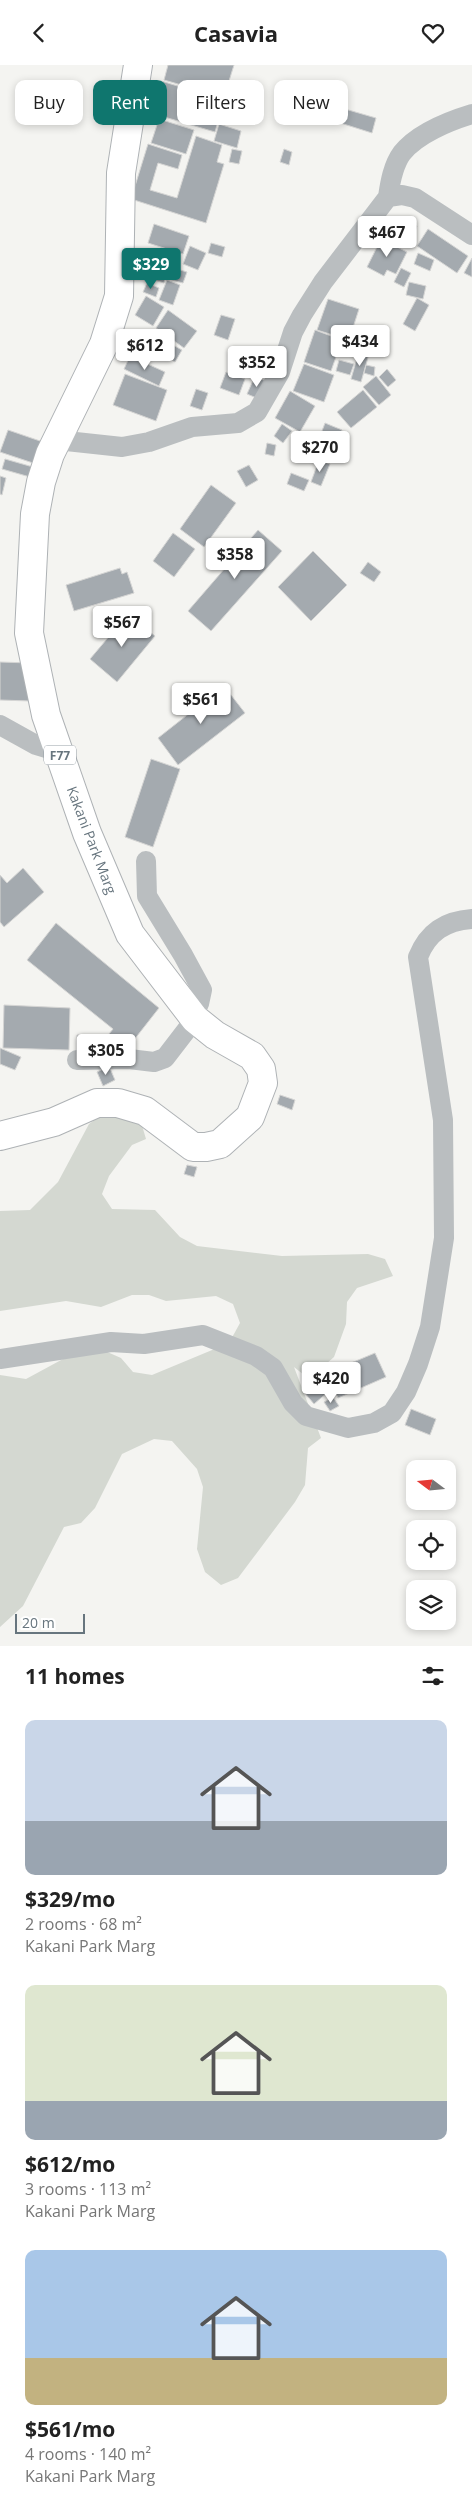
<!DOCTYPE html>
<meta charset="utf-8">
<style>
:root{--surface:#fff;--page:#f6f6f6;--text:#222;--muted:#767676;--accent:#0f766e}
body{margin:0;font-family:"Open Sans",sans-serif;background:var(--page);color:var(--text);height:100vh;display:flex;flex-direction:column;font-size:19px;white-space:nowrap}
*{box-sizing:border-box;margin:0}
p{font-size:16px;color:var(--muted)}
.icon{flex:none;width:28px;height:28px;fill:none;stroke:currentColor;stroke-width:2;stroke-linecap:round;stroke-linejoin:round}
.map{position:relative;height:1581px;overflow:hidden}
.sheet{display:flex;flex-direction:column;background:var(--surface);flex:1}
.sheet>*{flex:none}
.banner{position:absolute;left:15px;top:15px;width:442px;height:45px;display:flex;gap:10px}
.needle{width:32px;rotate:286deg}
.tools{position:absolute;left:406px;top:1395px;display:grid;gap:10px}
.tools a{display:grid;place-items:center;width:50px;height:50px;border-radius:10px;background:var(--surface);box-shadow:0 2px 8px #0003;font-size:25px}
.scale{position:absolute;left:15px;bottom:12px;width:70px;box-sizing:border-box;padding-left:5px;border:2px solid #67757e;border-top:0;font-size:14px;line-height:18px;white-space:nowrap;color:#67757e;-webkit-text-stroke:4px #fff;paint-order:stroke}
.price{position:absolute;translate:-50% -42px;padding:0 11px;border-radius:5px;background:#fff;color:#222;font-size:16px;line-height:32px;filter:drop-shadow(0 1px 2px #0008)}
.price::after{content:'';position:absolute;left:50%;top:30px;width:15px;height:11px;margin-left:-8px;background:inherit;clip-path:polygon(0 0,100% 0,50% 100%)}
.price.active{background:var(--accent);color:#fff}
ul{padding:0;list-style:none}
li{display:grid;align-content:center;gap:10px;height:265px;padding:0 25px}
li span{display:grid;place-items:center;height:155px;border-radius:10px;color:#555}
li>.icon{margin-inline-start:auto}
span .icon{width:90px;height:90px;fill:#fffc;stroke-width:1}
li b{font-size:21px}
h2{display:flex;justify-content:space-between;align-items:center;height:60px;padding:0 25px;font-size:21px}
.pill{padding:0 18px;border-radius:10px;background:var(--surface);box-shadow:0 2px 8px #0003;font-size:18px;line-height:45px}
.pill.active{background:var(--accent);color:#fff}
header{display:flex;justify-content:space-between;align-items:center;height:65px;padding:0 25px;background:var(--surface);font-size:22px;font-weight:700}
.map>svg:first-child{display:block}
.green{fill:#d4d8d1}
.building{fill:#a4aaaf;stroke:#d5d5d4}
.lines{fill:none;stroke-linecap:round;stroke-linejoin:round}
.primary-casing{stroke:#aeb2b5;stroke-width:30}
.minor{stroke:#babec0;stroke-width:20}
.primary{stroke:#fff;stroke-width:28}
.labels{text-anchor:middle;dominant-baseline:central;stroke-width:5;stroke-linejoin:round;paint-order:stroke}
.shield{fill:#fff;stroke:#959ea5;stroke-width:1}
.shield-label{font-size:12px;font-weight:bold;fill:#67757e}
.street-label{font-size:14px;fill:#67757e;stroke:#fff}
</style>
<header><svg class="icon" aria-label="back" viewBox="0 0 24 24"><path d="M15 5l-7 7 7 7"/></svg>Casavia<svg class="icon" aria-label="heart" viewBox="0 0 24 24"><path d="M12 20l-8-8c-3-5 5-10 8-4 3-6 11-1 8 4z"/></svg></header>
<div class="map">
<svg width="472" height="1581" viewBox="0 0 472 1581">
<rect width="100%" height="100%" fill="#f4f4f1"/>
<path class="green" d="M104,1048L141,1057L146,1074L132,1080L109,1111L102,1129L112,1144L155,1145L180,1172L197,1181L282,1191L368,1189L385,1194L393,1211L357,1223L347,1237L346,1259L334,1292L309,1314L294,1302L321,1373L308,1383L305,1420L295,1437L238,1513L221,1520L205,1507L197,1484L203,1422L197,1404L172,1376L154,1374L122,1389L95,1443L81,1458L64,1462L23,1541L0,1562V1310L26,1314L63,1294L105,1286L121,1293L133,1307L152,1310L229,1278L240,1258L233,1239L216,1231L166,1236L149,1230H132L101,1242L66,1236L0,1246V1146L30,1145L58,1117L89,1059Z"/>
<path class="building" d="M168,0H234L224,32L164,15Z
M161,16L224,35L215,67L151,48Z
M286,21L314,29L308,45L281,36Z
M338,42L376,53L372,68L334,56Z
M159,54L194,65L186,89L151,78Z
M219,59L241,66L237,83L214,76Z
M196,71L222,80L217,97L224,99L206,158L131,134L148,79L182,90L178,104L158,98L150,125L177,133Z
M232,84L242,86L239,99L229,97Z
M284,84L292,87L289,100L280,97Z
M399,154L417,161L410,180L391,174Z
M154,159L189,171L183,189L148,178Z
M428,164L468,191L457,208L417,181Z
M381,174L407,187L396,209L387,205L384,211L367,202Z
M211,178L225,182L222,192L208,188Z
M190,181L206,188L198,205L183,199Z
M418,188L434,195L430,206L414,199Z
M472,193V212L464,208Z
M156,198L187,207L183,218L165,213L164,218L151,214Z
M401,203L411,208L404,222L394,217Z
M167,215L180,220L173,240L159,235Z
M409,217L426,221L423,234L406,230Z
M147,218L159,223L156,232L143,227Z
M146,231L164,242L153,261L135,250Z
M417,233L429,240L415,266L403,259Z
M328,234L359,244L349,275L317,265Z
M168,245L197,266L184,283L156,263Z
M221,250L235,254L228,275L214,270Z
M315,265L342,275L331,306L304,297Z
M160,273L182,285L175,297L154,285Z
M359,286L369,289L361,317L351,314Z
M130,291L165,307L159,321L124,304Z
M339,295L354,299L350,310L336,306Z
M304,299L334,310L324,337L293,326Z
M366,300L375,302L374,311L364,308Z
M387,304L396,315L388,322L379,312Z
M226,307L245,314L239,330L220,323Z
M125,309L167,325L156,356L113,340Z
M255,311L266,316L259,334L247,329Z
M376,311L391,330L379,340L363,322Z
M196,324L208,328L202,345L190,341Z
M363,325L377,342L351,363L337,347Z
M290,326L315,341L300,367L275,353Z
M325,358L342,365L330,397L313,390Z
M282,359L292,366L283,378L274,371Z
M8,365L43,377L36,399L0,387Z
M267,378L276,380L274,391L265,389Z
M5,394L33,402L30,412L2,404Z
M319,395L330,399L321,421L311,417Z
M249,400L258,415L246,422L237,406Z
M291,408L309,415L304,426L287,419Z
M0,411L6,413L2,430L0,429Z
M211,420L236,438L204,482L180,464Z
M258,465L282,486L211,566L188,546Z
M173,468L195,484L174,512L153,496Z
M313,486L347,520L311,556L278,522Z
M368,497L381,507L374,517L360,508Z
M120,503L122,509L127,507L134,528L74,546L66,520Z
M128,549L155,571L117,617L90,594Z
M0,597L30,598V636L0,635Z
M224,621L245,648L178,700L158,673Z
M151,694L180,704L153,782L125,772Z
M23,803L44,827L4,862L0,857V810L7,818Z
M56,858L159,943L119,994L101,979L113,964L27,895Z
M4,940L70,943L69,985L3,983Z
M77,970H97V991H77Z
M0,983L21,992L15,1005L0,999Z
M109,1001L115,1015L103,1021L97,1007Z
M280,1030L295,1035L292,1045L277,1039Z
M187,1100L197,1102L194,1112L184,1109Z
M375,1288L386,1312L338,1333L327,1308Z
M319,1314L329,1326L314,1339L304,1327Z
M333,1332L339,1341L330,1346L324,1337Z
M411,1344L436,1354L430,1370L405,1360Z"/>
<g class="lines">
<g class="primary-casing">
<path id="primary" d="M0,1071L54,1057L97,1038H118L145,1046L193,1082H206L220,1079L250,1052L263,1018L261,1004L252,991L215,970L195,954L130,869L87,768L46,650L29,568L35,449L41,417L50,389L104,279L119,231L121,108L138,0"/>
</g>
<path class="minor" d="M388,132C390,118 393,100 402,88C417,69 449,56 472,49
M57,375L122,382L149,377L192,362L238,358L257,347L280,307L293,267L302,250L323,217L388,132L402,130L415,133L472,170
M0,660L36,680L59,687
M146,796L147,831L183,890L202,925L199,939L189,946
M77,995L129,994L154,997L165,993L195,954
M0,1294L111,1277L144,1279L203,1270L256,1291L273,1303L293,1338L306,1351L348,1363L374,1358L392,1348L406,1327L418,1299L430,1262L444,1173L443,1055L418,892C428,867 445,856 472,854"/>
<use href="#primary" class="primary"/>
</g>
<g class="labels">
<rect class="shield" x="44" y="680.5" width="32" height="19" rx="4"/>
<g class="shield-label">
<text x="60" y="690">F77</text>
</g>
<g class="street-label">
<text transform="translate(92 775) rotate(69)">Kakani Park Marg</text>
</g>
</g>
</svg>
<div class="tools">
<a><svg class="needle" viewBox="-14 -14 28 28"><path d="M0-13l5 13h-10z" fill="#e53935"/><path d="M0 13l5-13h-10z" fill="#767676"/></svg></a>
<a><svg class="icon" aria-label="locate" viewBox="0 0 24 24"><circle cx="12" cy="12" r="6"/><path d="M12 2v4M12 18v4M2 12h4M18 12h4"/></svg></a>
<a><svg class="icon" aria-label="layers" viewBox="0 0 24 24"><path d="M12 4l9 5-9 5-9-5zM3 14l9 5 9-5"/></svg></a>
</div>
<div class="scale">20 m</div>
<b class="price" style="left:387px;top:193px">$467</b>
<b class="price active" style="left:151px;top:225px">$329</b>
<b class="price" style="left:360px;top:302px">$434</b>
<b class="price" style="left:145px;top:306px">$612</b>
<b class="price" style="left:257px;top:323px">$352</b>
<b class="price" style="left:320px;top:408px">$270</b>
<b class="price" style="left:235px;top:515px">$358</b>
<b class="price" style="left:122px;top:583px">$567</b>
<b class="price" style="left:201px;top:660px">$561</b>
<b class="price" style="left:106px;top:1011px">$305</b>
<b class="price" style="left:331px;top:1339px">$420</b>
<div class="banner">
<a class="pill">Buy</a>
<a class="pill active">Rent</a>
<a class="pill">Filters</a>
<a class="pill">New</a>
</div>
</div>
<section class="sheet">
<h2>11 homes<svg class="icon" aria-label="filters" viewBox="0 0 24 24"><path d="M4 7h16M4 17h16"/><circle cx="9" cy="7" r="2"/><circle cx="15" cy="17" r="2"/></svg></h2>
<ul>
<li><span style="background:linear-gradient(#c9d6e8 65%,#9aa5b1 0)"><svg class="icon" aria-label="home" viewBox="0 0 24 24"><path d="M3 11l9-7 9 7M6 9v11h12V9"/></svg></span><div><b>$329/mo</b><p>2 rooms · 68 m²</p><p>Kakani Park Marg</p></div></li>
<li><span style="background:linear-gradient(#dfe7d0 75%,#9aa5b1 0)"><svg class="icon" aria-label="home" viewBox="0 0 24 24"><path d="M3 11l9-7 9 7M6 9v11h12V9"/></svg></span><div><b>$612/mo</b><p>3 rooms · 113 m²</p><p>Kakani Park Marg</p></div></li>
<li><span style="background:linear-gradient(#a9c7e8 70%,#c2b280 0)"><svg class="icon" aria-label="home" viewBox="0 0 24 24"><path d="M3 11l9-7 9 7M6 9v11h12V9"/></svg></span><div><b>$561/mo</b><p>4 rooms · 140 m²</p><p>Kakani Park Marg</p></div></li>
</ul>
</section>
